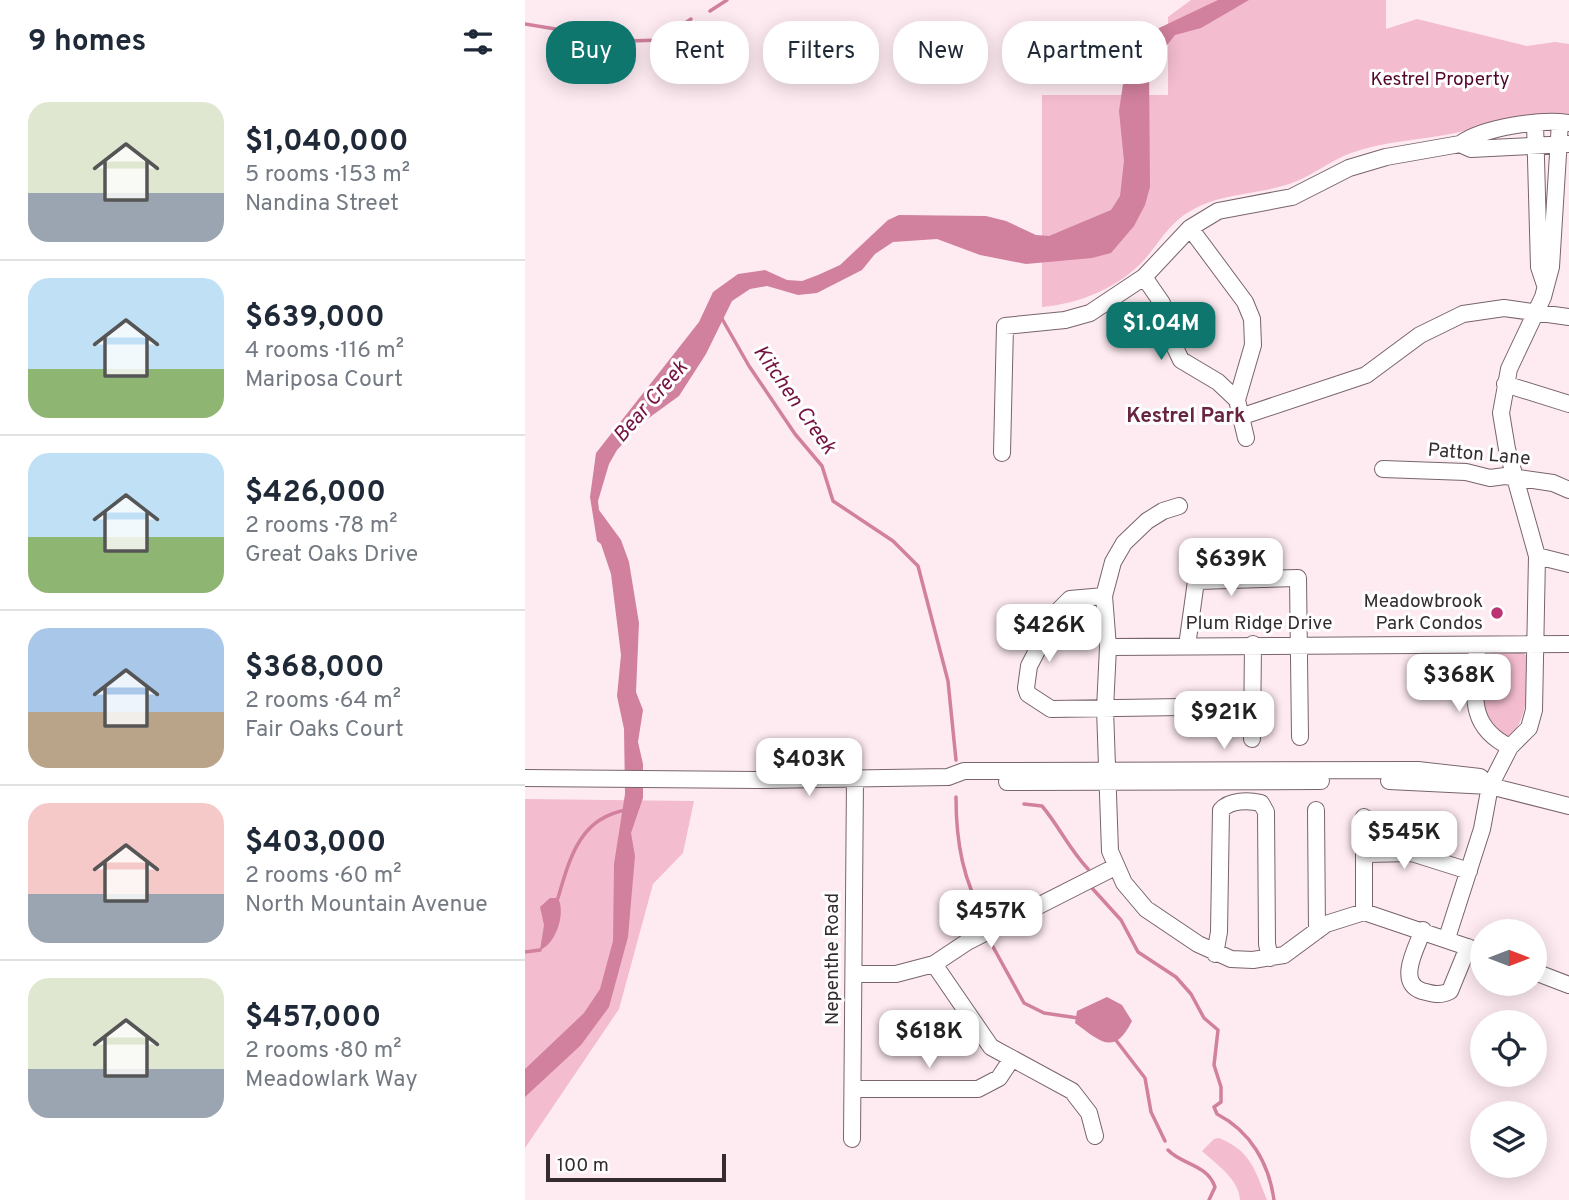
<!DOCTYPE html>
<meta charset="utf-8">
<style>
:root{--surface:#fff;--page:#f6f6f7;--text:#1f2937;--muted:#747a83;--line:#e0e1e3;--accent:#0f766e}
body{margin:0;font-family:Overpass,sans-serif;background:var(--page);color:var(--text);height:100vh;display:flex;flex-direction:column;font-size:26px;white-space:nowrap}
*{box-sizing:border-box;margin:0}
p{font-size:23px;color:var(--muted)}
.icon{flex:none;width:38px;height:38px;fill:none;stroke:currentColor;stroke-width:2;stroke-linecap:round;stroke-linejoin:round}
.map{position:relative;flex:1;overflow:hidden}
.details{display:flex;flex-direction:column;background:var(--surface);width:525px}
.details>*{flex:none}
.hud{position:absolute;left:21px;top:21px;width:665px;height:63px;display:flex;gap:14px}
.needle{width:46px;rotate:90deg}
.buttons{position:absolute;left:945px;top:919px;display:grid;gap:14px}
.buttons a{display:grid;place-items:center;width:77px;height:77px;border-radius:50%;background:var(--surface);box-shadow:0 4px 18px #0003;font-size:35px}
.scale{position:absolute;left:21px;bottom:18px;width:180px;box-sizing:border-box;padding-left:7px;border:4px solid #342b2e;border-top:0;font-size:19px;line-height:24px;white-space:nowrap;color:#342b2e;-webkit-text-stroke:5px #fefefe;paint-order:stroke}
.price{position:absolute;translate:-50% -60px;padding:0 16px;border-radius:14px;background:#fff;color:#222;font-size:23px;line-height:46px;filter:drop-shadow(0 2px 4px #0008)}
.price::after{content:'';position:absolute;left:50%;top:42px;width:21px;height:16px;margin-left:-10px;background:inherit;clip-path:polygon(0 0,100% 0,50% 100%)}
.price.on{background:var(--accent);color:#fff}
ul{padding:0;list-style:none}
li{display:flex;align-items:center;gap:21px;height:175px;padding:0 28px}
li+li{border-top:2px solid var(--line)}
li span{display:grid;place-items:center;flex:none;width:196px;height:140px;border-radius:21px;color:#555}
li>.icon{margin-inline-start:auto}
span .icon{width:84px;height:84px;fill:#fffc;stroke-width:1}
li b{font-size:30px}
h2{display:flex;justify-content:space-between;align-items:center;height:84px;padding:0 28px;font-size:30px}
.pill{padding:0 24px;border-radius:28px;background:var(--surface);box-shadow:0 4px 18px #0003;font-size:24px;line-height:63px}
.pill.on{background:var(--accent);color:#fff}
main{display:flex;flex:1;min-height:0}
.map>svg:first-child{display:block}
.green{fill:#f3bccf}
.water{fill:#d1809d}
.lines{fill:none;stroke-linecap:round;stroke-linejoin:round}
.stream{stroke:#d1809d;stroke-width:3.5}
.minor-casing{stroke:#78646a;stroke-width:18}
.minor{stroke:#fff;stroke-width:16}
.poi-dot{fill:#bb3372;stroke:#fefefe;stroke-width:2.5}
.labels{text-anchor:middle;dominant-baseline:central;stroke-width:6;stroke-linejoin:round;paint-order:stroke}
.park-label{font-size:19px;fill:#50052b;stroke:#fefefe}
.street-label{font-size:19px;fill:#342b2e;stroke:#fefefe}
.poi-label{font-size:19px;fill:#342b2e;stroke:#fefefe;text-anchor:end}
.water-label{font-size:21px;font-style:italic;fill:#741242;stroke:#fefefe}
.neighbourhood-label{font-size:21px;font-weight:bold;fill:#672541;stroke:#fefefe}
</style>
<main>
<section class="details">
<h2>9 homes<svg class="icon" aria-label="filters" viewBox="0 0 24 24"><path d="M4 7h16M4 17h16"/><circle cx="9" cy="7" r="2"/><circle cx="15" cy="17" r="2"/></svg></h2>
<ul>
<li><span style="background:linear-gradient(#dfe7d0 65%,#9aa5b1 0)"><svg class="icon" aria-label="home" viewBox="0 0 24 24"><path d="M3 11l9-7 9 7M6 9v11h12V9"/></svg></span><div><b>$1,040,000</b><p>5 rooms · 153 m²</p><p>Nandina Street</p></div></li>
<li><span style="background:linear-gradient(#bfe0f5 65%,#8fb573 0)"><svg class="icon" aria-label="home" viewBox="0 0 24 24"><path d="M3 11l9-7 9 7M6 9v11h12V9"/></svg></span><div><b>$639,000</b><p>4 rooms · 116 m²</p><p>Mariposa Court</p></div></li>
<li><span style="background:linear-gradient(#bfe0f5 60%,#8fb573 0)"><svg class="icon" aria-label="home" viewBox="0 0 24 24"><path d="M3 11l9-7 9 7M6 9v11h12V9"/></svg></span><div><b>$426,000</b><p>2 rooms · 78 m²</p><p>Great Oaks Drive</p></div></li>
<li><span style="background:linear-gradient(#a9c7e8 60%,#b9a48a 0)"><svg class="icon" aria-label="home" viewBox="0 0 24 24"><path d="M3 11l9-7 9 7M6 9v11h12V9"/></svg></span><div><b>$368,000</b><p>2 rooms · 64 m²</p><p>Fair Oaks Court</p></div></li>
<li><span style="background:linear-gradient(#f6c9c9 65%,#9aa5b1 0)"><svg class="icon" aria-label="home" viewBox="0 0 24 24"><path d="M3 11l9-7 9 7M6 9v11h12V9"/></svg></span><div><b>$403,000</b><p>2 rooms · 60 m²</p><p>North Mountain Avenue</p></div></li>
<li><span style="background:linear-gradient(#dfe7d0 65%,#9aa5b1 0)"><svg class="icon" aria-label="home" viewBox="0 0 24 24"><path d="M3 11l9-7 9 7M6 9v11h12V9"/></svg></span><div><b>$457,000</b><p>2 rooms · 80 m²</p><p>Meadowlark Way</p></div></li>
</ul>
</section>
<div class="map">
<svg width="1044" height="1200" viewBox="0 0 1044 1200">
<rect width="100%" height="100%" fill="#feebf1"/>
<path class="green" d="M666,0H861V29L892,19L1002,46L1030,42L1044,44V114C1004,110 969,125 930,133C896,140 859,141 826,153C804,161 786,177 764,184C728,196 692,192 659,215C642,227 633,244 620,259C595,287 554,304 517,307V95H643V17Z
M994,652L1000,654L1005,662L1002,666C1002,694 1003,715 985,738L979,737L958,713V659L963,654Z
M0,799L169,801L158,853L128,884L94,1009L0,1148Z
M694,1138C726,1151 730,1170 742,1200H715C714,1179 691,1164 677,1151L689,1139Z"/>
<path class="water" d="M693,0H724L676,28L650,35L624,68L625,187L620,205L609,226L586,253L567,258L501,264L455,255L412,239L368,242L350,254L337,270L292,293L273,295L242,286L225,289L207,301L181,354L154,396L121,420L92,450L84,464L73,501L74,510L96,540L104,562L114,623L111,692L118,710L113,742L118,764V798L106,833L110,856L103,937L84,1007L56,1045L0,1097V1069L59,1013L75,989L88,941L89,864L100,794L99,729L92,696L96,655L86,574L76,544L72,541L65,497L71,453L174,322L188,292L213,274L240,270L262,280L277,281L293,275L315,265L363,220L374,215L461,216L481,221L511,235L524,236L586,210L595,196L599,161L594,111L598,84L609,61L634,28Z
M25,898H33C41,913 31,944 15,950L19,925L15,907Z
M582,997L597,1005L607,1021C589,1057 575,1041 550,1023L552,1011Z"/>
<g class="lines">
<path class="stream" d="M185,11L202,0
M0,24L103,41L136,40L166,19
M196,317L224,366L270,434L297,466L308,501L368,541L393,566L423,681L431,760
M431,797C431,843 438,881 461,921
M499,804L517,806C534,826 544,849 563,869
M566,887L596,920L613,952L651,977L666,994L679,1018L693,1030L689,1065L696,1087V1102L689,1107L692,1114C725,1131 744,1163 749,1200
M33,898C45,857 55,818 101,810
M467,945L499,1003L519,1013L553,1018
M0,952L15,950
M590,1039L620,1078L626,1112L640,1141
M643,1150C657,1165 682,1164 690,1187L684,1200"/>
<g class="minor-casing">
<path id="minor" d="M1010,123L1014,267L1020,285
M935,144L946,149L1044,144
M665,228L720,302L727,319L728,345L712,400L721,438
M619,277L637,303L643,333L656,360L693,382L712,400
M980,384L1044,404
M715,417L841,375L895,335L938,314L979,308L1044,317
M477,453L480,326L540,320L565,313L619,277L665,228L693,211L767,197L824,168L861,157L935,144C959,127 1015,119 1044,123
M858,469L941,472L965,478L980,476L1028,483L1044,490
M654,506L638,511L622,521L599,543L588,562L579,596L583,647L580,709L585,851L599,883L621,909L673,944L706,959L728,960L759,955L801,924L839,912L957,952
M1012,556L1044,564
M579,596L545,599L532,612L504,666L501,688L503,694L526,709L658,707
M952,645C951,689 939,725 985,747
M662,646L671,581L773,578L775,737
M583,647L1044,644
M727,739L728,644
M0,778L232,780L423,777L439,771L893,770L955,777L965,786
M864,781L965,786L1044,806
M482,782L796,781
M791,810L792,931
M839,817V854
M839,912V854L887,853L944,871
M898,930C892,947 871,982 897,991C908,994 915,996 925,991L943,947
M922,938L957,829L965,786L985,747L1004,728L1009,710L1012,556L982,449L976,413L984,369L1018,297L1026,267L1035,122
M690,954L694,932L696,810C705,800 723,800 736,803L741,812L742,944L745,958
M409,964L466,1047L547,1091L564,1113L570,1136
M1010,972L1044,985
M329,974H371L409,964L442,942L590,867
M329,1089H453L474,1078L486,1060
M327,1139L330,779"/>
</g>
<use href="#minor" class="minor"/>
</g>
<circle class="poi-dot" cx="972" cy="613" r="7"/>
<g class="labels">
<g class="park-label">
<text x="915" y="80">Kestrel Property</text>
</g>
<g class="street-label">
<text transform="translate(954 455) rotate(5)">Patton Lane</text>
<text x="734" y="624">Plum Ridge Drive</text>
<text transform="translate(308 959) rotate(-90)">Nepenthe Road</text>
</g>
<g class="poi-label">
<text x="958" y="602">Meadowbrook<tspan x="958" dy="22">Park Condos</tspan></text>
</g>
<g class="water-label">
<text transform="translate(269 400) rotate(55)">Kitchen Creek</text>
<text transform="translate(126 402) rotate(-49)">Bear Creek</text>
</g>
<g class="neighbourhood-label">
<text x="661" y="416">Kestrel Park</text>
</g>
</g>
</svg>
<div class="buttons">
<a><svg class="needle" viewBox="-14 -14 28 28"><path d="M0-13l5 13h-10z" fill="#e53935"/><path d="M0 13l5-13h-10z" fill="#747a83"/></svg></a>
<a><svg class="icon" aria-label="locate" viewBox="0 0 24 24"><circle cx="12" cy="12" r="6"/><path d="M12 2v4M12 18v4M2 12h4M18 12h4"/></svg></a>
<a><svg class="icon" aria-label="layers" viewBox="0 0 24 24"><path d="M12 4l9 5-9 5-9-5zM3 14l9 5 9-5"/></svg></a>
</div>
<div class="scale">100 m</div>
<b class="price on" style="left:636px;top:362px">$1.04M</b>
<b class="price" style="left:706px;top:598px">$639K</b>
<b class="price" style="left:524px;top:664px">$426K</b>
<b class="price" style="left:934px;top:714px">$368K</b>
<b class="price" style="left:699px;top:751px">$921K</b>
<b class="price" style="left:284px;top:798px">$403K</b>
<b class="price" style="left:879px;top:871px">$545K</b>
<b class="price" style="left:466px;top:950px">$457K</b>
<b class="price" style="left:404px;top:1070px">$618K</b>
<div class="hud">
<a class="pill on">Buy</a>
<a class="pill">Rent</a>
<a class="pill">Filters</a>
<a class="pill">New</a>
<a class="pill">Apartment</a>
</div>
</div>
</main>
